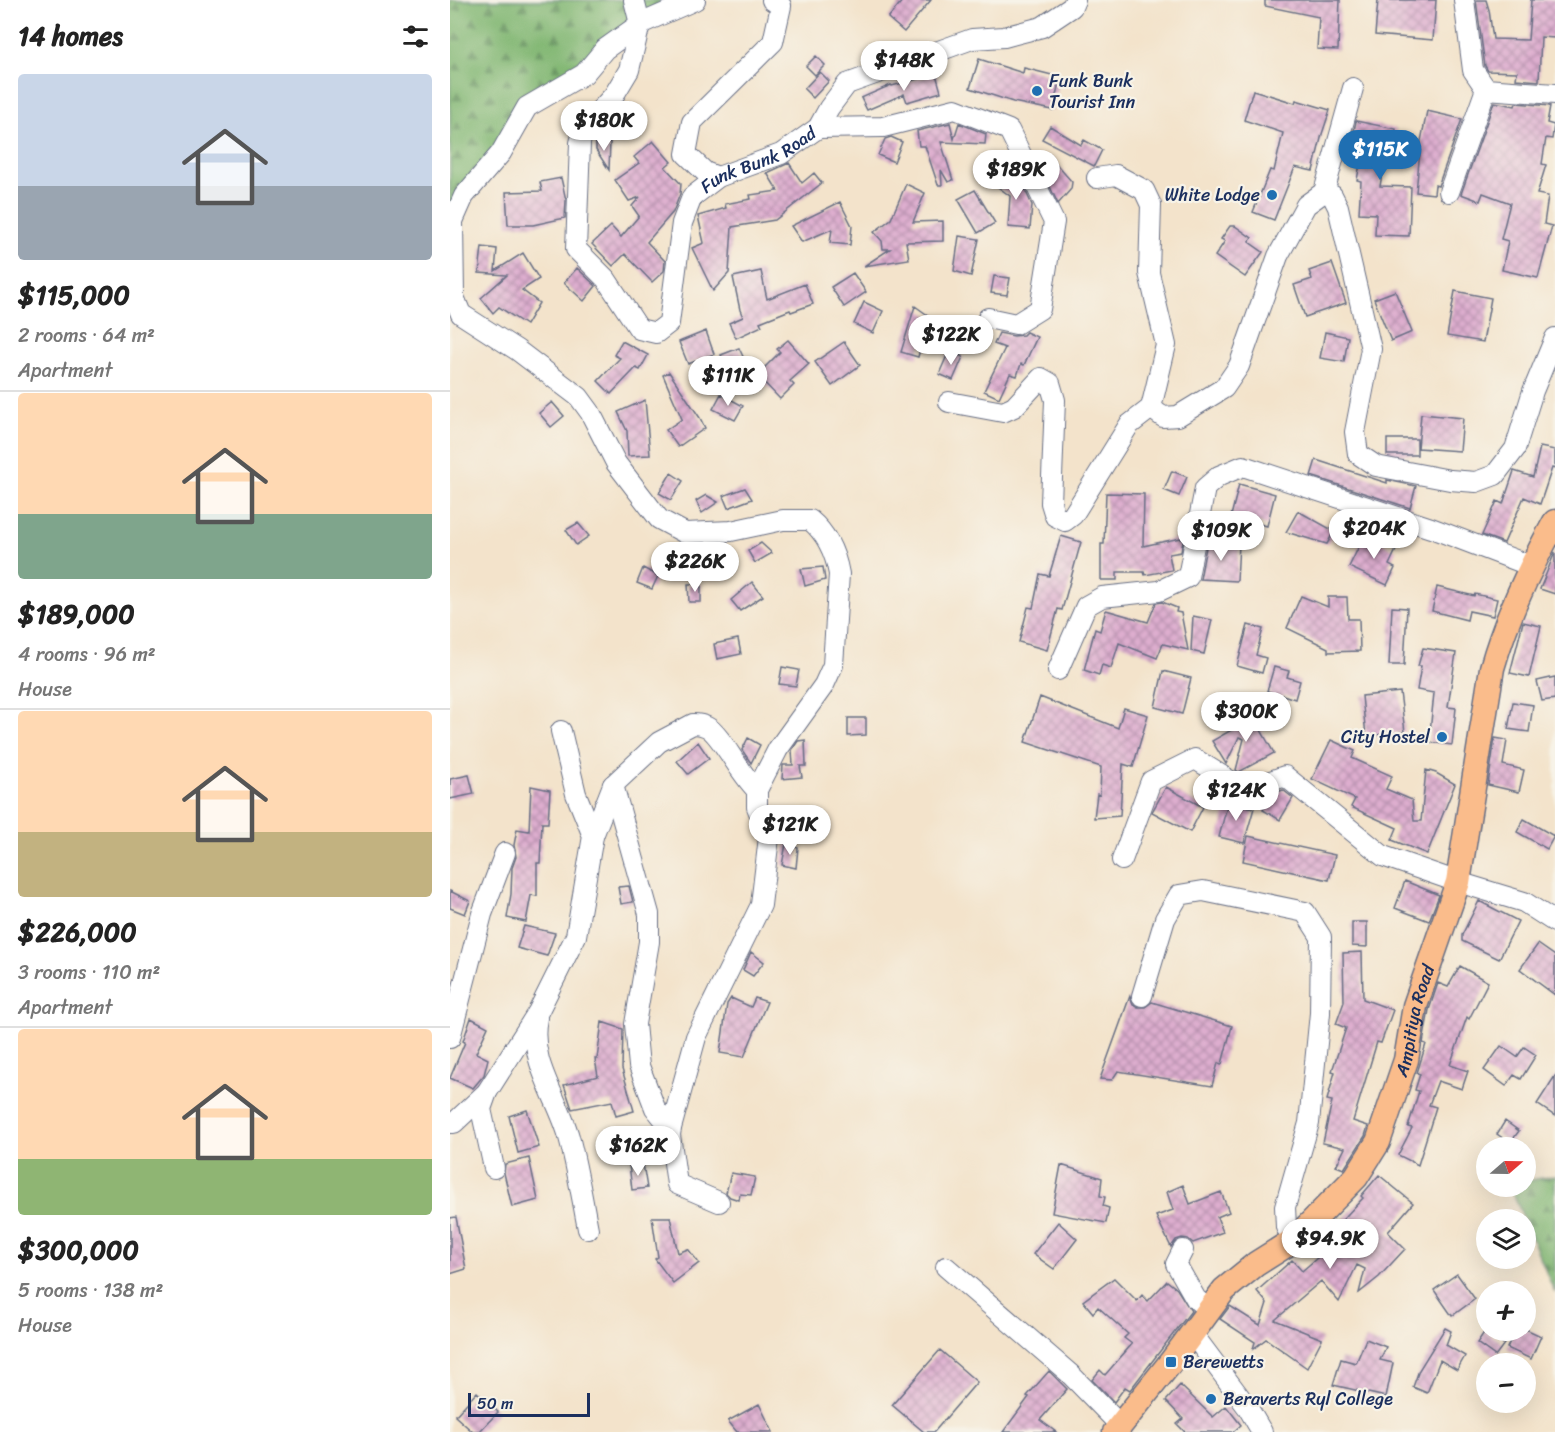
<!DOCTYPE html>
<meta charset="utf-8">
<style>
:root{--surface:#fff;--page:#f2f2f2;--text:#222;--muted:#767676;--line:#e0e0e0;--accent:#1f6fb2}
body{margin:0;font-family:Sriracha,sans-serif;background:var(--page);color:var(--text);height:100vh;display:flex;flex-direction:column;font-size:22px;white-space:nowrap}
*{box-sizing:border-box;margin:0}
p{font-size:20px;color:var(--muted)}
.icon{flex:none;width:33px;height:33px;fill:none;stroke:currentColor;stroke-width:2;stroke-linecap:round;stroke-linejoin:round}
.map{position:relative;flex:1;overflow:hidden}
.details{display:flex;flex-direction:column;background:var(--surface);width:450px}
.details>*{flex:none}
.needle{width:39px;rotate:70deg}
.controls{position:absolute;left:1026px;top:1137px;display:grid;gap:12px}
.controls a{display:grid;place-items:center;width:60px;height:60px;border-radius:50%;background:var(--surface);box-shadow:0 6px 24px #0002;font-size:30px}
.scale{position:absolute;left:18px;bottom:15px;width:122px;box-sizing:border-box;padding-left:6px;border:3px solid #1b2f5e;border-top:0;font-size:16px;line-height:21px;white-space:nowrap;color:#1b2f5e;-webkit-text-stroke:4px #f7f3e8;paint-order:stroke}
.price{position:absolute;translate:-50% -51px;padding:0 14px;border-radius:21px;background:#fff;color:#222;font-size:20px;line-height:39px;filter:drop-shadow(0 2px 3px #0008)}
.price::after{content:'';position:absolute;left:50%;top:36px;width:18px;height:14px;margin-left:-9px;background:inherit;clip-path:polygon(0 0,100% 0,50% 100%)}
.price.current{background:var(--accent);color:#fff}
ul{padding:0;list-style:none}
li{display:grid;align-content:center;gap:12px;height:318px;padding:0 18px}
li+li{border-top:2px solid var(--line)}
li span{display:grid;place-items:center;height:186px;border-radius:6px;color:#555}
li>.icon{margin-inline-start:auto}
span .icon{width:108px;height:108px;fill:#fffc;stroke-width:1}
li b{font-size:26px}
h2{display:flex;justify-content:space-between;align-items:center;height:72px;padding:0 18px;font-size:26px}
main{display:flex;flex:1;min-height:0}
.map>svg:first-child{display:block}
.forest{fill:url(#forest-firs);stroke:#4f746a;stroke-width:1.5}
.building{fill:url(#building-cross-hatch)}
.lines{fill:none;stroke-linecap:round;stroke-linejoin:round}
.minor-casing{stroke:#676e84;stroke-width:22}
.major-casing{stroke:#676e84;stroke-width:27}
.minor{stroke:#fff;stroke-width:20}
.major{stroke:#fabc8b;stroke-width:24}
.poi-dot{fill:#1f6fb2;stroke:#f7f3e8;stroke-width:2}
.labels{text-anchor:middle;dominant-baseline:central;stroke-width:4.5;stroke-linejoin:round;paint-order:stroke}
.poi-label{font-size:18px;fill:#1b2f5e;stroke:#f7f3e8;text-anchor:start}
.street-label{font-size:18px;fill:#1b2f5e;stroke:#f7f3e8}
</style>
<main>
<section class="details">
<h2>14 homes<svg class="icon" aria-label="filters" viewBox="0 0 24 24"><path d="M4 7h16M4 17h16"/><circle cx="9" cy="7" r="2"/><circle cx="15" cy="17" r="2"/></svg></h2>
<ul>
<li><span style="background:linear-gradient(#c9d6e8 60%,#9aa5b1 0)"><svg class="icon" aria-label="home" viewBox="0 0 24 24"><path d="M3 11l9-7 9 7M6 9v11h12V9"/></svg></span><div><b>$115,000</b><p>2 rooms · 64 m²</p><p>Apartment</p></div></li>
<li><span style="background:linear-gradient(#ffd9b3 65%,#7fa58c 0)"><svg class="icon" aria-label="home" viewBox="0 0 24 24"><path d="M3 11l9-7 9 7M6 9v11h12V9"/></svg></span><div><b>$189,000</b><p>4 rooms · 96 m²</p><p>House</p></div></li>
<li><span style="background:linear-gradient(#ffd9b3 65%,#c2b280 0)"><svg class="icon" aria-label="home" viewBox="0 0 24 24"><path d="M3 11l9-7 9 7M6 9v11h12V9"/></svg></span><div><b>$226,000</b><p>3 rooms · 110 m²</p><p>Apartment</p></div></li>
<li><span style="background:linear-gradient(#ffd9b3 70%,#8fb573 0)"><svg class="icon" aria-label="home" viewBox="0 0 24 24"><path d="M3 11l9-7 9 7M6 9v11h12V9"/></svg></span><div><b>$300,000</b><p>5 rooms · 138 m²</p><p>House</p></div></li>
</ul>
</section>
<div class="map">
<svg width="1105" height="1432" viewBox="0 0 1105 1432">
<defs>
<pattern id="forest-firs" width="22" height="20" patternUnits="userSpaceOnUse" patternTransform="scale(1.5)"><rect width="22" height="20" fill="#83b875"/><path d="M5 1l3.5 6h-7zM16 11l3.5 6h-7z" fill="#6a9663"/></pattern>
<pattern id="building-cross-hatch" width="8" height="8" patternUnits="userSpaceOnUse" patternTransform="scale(1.5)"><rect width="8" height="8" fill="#deaecf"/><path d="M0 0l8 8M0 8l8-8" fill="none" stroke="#b38eab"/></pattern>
</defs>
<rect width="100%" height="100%" fill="#f7f3e8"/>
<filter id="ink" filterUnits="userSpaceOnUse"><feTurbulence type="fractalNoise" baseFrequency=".0167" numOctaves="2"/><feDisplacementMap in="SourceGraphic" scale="12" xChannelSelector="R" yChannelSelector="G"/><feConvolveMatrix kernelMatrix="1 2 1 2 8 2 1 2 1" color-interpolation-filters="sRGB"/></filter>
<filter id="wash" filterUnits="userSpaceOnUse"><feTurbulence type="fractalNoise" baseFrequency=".008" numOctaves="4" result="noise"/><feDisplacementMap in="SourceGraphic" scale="24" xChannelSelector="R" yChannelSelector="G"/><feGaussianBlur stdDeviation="1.35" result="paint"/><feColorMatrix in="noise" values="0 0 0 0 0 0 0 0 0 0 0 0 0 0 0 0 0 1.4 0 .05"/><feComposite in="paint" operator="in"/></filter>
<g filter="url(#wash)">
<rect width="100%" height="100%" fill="#f3e3cb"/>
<path class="forest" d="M0,0H235L77,107L0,226Z
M1105,1176V1293L1076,1224V1220L1074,1219L1060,1187L1076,1186V1181Z"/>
<g id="blocks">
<path class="building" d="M453,0H481L454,32L438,18Z
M815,0H890L888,50L867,49L869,17L815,6Z
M928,0H986L983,40L925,35Z
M1026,0H1036L1039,10L1043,39L1078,40L1081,0H1105V38L1091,37L1089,81L1066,79L1067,72L1038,71L1035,66Z
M366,56L375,65L365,75L356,66Z
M529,59L573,73L574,68L610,77L603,110L563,102L520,88Z
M370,72L379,81L363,98L354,89Z
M486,74L491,92L457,102L454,94L417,110L411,98L441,85L442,86Z
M803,90L845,103L846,100L880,110L872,134L863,171L845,167L824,220L803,212L820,170L824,171L833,133L794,120Z
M1044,102L1065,106L1066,103L1100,106L1097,123L1104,125L1102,139L1096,138L1092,164L1096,165L1087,194L1098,196L1094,224L1102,226L1088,278L1052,270L1058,241L1051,239L1060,203L1033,193L1030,201L1011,194Z
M977,111L1012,119L988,186L985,185L984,194L966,192L971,141Z
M906,121L946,129L941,159L935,157L930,186L961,187L959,236L925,235L926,214L909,213L911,181L907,180L912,153L900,151Z
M500,123L504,139L509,123L536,134L535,144L491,142L503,180L498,182L491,170L492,185H488L475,146H469L467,131Z
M600,126L631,145L634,140L652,150L644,166L592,139Z
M441,137L452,142L444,162L428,155L435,139Z
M146,141L160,142L159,170L146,150Z
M203,141L221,162L215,167L231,184L230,194L223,212L197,242L215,261L214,271L202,282L175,254L163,266L142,244L161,226L171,237L189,216L182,206L190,197L179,201L165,180L189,163L184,157Z
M600,157L622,182L621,189L608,204L591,167Z
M339,163L352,183L364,173L372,183L325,220L282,227L279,273L263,291L242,248L254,243L248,216L276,208L275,204L301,199L300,195L328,191L317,173Z
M557,171L565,178L567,176L569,177L582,205L580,229L558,227L560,196L540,181Z
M111,178L116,200L115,218L83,225H58L56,192L92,191L90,182Z
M456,184L475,193L463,222L493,221V241L456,242L459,259L414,266L440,249H433L432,241L424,232L441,219Z
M525,190L545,223L528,233L508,199Z
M390,202L402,226L400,245L380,243L382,229L352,242L341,226Z
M780,226H785L802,238L799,242L813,252L795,277L765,256L775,241L771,239Z
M509,236L529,239L521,276L504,271Z
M32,247L47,249L45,271L73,253L89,279L72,290L89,303L76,325L49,307L43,313L31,298L57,275L29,273Z
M882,263L896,303L855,317L844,285L862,279L859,271Z
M127,268L146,286L134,301L114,283Z
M311,271L317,299L355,284L363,304L341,312L340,310L310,322L312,326L286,338L279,323L293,317L290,310L283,277Z
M403,273L416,292L394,307L381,287Z
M544,276L560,278L557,295L541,293Z
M945,291L962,332L941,341L924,299Z
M1005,291L1041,298L1033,342L997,336Z
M414,302L433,311L423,333L404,324Z
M465,306L479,316L468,357L451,352Z
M256,331L264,354L238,364L229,342Z
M576,332L587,337L574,365L571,364L567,376L560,374L549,398L534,391L555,348L544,344L549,333L564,336L573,335Z
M875,332L898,337L894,362L870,358Z
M338,340L359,364L340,381L344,385L330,399L307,375L330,352L327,349Z
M172,341L198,355L190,370L186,368L161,394L148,381L170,358L164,355Z
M394,342L410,365L382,386L365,362Z
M289,348L296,363L278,371L271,355Z
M499,351L513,357L503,380L489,374Z
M219,372L250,418L255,428L228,447L216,430L232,419L213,375Z
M271,394L293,406L285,420L263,409Z
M195,400L200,455L178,456L177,431L168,412Z
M102,402L114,416L101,427L89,413Z
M971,414L1013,418L1010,451L968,448Z
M937,439H967V455H937Z
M1090,447L1105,450V469L1102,468L1090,504L1074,497L1054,543L1032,535L1047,501L1053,504L1064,471L1083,477Z
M866,460L937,483V480L966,486L960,508L861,476Z
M722,471L737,477L729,496L714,490Z
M221,473L233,481L221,500L209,493Z
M789,484L825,494L817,526L781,516Z
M295,488L302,499L278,508L273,496Z
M656,493L694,494L693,546L730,538L733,541L731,552L719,554L722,570L695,575L694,572H667V580H651V544H654Z
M256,495L268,502L252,513L246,501Z
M848,511L884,531L877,544L836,532Z
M128,523L139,536L126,545L116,530Z
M915,534L946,550L939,565L945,568L937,585L899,567Z
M611,536L631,542L612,610L608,609L597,650L569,642L578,607L583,608L590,574L599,576Z
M757,542L789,544L787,581L750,579Z
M311,543L322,553L305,563L298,551Z
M266,545L267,559H245L243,546Z
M1105,552V594L1090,589Z
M373,567L375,580L355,586L351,569Z
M193,568L208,576L202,589L187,583Z
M302,582L313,596L290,611L281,600Z
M238,584H251V602H239Z
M987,587L1024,596L1025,594L1047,599L1043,616L1019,611L1017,620L982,611Z
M851,596L878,607V597H897L898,619H909L910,651L878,652V648L837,628Z
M712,602L727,608L726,612L731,613L738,650L713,644L707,658L669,643L661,668L652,665L649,675L634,670L645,629L650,631L656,610L698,622L706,603Z
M942,607L957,608L954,665H939Z
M743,616L762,620L754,654L741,651Z
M1073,622L1091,626L1079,677L1060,673Z
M798,625L813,629L806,655L816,658L812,673L787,666Z
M288,639L291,654L267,659L264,644Z
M973,648L1006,653L998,707L1006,708L1002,745L979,742L984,693L967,690L971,666H968Z
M332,667L349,670L346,686L329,684Z
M824,667L839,671L837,677L850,681L845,699L833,695L831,705L818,702L821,692L817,691Z
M713,671L741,678L732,714L705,707Z
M1105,677V699L1092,701L1087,681Z
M950,692L955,732L916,736L912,696Z
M590,697L668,728L674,708L698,715L683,767L673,764L670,816L644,818L647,794L650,795L651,767L575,742Z
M1063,702L1083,705L1079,732L1058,729Z
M813,712L820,725L811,730L824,753L789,772L786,770L794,739L789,737L776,764L762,741Z
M398,718H416V735L398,736Z
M298,738L310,745L301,763L292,750Z
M1045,738L1057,740L1053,765L1074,770L1069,792L1038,785Z
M355,740L356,766H350L352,777L332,779L333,765H343L342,750L348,741Z
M881,740L905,751L902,758L942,776L936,789L962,800L964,821H971L976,770L986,773L1005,784L977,854L942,840L947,828L901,807L905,799L862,779Z
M248,742L259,758L238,774L227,761Z
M19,775L24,794L0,799V779Z
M81,786L100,790L98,823H92L90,863H87V896L81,895L76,922L57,918L61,894L62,868L66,857L64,845L67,829L79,831Z
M716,787L753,807L740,832L702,812Z
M833,790L843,798L830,820L813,810L824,793Z
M778,802L804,808L794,843L769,837Z
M1074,819L1104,836L1097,849L1067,832Z
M798,836L885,855L879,880L793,861Z
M336,844L348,848L346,868L332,865Z
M955,881L989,895L979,921L945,908Z
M179,886L183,902L171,904L168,887Z
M0,891L20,901L15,914L0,908Z
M1029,901L1068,921L1049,959L1012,941V935Z
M902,922H917V947L902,946Z
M74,926L105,933L97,956L67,948Z
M1088,944L1105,956V995L1070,969Z
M301,952L314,962L303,976L293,970Z
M912,952L913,999L943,1010L931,1043L927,1042L903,1121L918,1126L915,1136L894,1169L886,1166L895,1148L873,1143L882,1101L877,1100L885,1072L882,1071L896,1028L886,1024L894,1002L893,953Z
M1010,966L1038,982L1019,1019L1017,1017L1000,1065L1018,1071L1012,1089L988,1081L979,1105L986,1107L968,1165L948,1155L962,1128L958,1127L969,1091L965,1090L970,1074L967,1073L976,1044L973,1043L979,1010L988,983L998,987Z
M680,996L683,1004L688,1007H695L702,1002L782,1026L772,1064L768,1063L762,1086L668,1071L662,1080L650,1079Z
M281,998L301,1007L305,998L317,1002L294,1057L270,1053L277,1004Z
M21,1018L38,1027L26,1053L38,1059L34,1075L23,1088L0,1078L15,1042L13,1041Z
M152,1022L173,1029L172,1069L184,1111L166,1116L162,1101L122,1109L114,1085L148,1076L145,1059H147Z
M1051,1046L1067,1057L1074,1047L1086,1055L1071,1079L1064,1075L1056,1086L1034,1070Z
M1105,1076V1116L1087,1104Z
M77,1110L89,1147L68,1153L59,1116Z
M1055,1121L1069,1131L1060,1143L1047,1134Z
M79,1158L88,1200L62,1207L54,1173L55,1164Z
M179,1164H193L197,1188L182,1190Z
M611,1165L652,1178L650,1196L655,1197L653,1206L659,1208L656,1223L602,1213Z
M281,1173L305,1177L301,1195L290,1194L289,1200L280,1197L276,1193Z
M929,1175L963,1203L938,1232L955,1249L929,1277L909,1293L915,1269L907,1265L889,1302L871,1281L825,1320L872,1339L857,1368L816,1339L803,1349L805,1342L770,1319L780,1306L810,1325L817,1303L807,1291L842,1260L852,1271L889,1239L881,1232L913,1198L911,1196Z
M733,1185L740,1204L771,1192L779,1212L767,1217L773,1232L743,1243L738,1239L732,1238L726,1240L721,1247L706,1216L723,1210L717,1192Z
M6,1217L16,1269L0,1274V1218Z
M202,1217H220L228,1253L238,1249L249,1263L223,1283L205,1259L208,1257Z
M608,1222L627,1239L604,1269L583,1254Z
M1007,1274L1025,1299L1002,1316L984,1290Z
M664,1278L687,1301L692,1295L698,1301L717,1281L727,1289L741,1311L680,1390L675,1387L664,1402L642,1380L650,1370L655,1375L682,1344L674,1338L678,1334L648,1307L643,1313L633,1301Z
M995,1328L1001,1331L996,1345L1015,1356L1007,1370L990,1360L977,1393L963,1387L969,1370Z
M1065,1330H1078L1091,1336L1081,1359L1057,1348Z
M1035,1331L1054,1344L1045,1356L1027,1343Z
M916,1339L936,1347L930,1360L943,1363L936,1397L883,1385L891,1359L906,1363Z
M490,1350L527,1382L484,1432H474L442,1405Z
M599,1371L617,1389L590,1420L606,1432H553L579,1397L577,1396Z
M730,1385L763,1417L776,1406L791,1425L783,1432H735L727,1424L733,1419L716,1401Z
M27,1392L48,1412L29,1432H23L5,1416Z
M309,1404L323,1432H287L278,1421Z"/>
</g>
</g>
<g filter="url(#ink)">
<use href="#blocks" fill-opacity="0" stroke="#676e84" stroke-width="1.5"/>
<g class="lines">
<g class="minor-casing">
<g id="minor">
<path id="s1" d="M184,0L190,24L179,70L164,95L134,128L130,143L126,249L156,279L189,329L206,333L219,323L232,223L242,197L268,177L331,154L368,128L379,108L397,84L522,39L554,37L592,27L622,7L625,0"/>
<path d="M245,0L190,24L155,49L134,74L77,107L51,153L14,196L3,221L4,297L11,314L67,350L129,397L140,412L166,463L209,519L235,533L281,531L333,520H360C377,534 385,552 389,574L383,665L374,685L328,749L307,790V807L319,837L311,905L246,1037L221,1128L220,1135L227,1184L269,1202"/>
<path d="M1014,0L1023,70L1036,89L1105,94"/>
<path d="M368,128L433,127L505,109L559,130L604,222L590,309L566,324L538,318"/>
<path d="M268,177L255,172L236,154L242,122L323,42L331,6L322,0"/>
<path d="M647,178L666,175L694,190L701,205L699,273L716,345L701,408L713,417L728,416L774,388L789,366L828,256L856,205L874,192L882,195L888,207L921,349L905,432L908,454L926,466L1000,480L1026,482L1045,475L1065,449L1083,391L1105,338"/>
<path d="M874,192L903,88"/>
<path d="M999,192L1036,89"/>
<path d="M499,402L553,412L564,407L591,378L600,383L605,400L601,503L605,516L615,521L623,515L679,425L701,408"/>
<path d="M608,670L636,606L652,597L709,591L738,577L755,488L769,476L793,466L981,528L1081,566"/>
<path d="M111,731L126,794L143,836"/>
<path d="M163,785L199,914V942L185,1024L189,1066L205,1108L221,1128"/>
<path d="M672,860L701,781L745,759L795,790L835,776L933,856L1008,882L1074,902L1105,922"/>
<path d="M692,996L715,919L729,895L753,891L855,912L871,937L870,1013L859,1123L835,1207L836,1227L844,1240"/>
<path d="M87,1018C78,1061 108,1097 119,1137C127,1167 132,1198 138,1229"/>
<path d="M0,1038L32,914L55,853"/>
<path d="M37,1092L31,1109L44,1168"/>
<path d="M0,1123H4L37,1092L88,1012L126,936L143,836L163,785L209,742L243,724C247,724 253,725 257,727C271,734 291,776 307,790"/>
<path d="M733,1250L726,1264L746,1299L759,1310"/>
<path d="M496,1267L619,1373L670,1425"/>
<path d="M742,1333L798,1408L812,1432"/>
</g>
</g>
<g class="major-casing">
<g id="major">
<path id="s2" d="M665,1432L721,1362L774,1290L806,1264L844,1240L906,1177L928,1142L956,1060L965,1006L1008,882L1042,668C1057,615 1079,569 1105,522"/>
</g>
</g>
<use href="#minor" class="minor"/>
<use href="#major" class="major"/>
</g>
</g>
<g class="poi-dot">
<circle cx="587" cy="91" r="6"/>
<circle cx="822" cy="195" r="6"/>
<circle cx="992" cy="737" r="6"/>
<rect x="715" y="1356" width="12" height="12" rx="3"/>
<circle cx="761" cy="1399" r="6"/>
</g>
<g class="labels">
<g class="poi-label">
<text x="599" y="81">Funk Bunk<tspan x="599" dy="21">Tourist Inn</tspan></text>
<text x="810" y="195" text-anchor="end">White Lodge</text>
<text x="980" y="737" text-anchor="end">City Hostel</text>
<text x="733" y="1362">Berewetts</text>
<text x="773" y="1399">Beraverts Ryl College</text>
</g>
<g class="street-label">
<text stroke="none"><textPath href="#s1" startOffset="609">Funk Bunk Road</textPath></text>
<text stroke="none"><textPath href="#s2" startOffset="522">Ampitiya Road</textPath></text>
</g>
</g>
</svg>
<div class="controls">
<a><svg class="needle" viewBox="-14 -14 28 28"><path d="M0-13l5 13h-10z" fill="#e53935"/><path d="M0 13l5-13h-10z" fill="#767676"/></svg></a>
<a><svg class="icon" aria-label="layers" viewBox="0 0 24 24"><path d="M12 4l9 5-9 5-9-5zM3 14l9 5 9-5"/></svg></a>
<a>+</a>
<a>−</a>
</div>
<div class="scale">50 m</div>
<b class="price" style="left:454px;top:92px">$148K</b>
<b class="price" style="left:154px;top:152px">$180K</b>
<b class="price current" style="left:930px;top:181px">$115K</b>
<b class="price" style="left:566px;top:201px">$189K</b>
<b class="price" style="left:501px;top:366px">$122K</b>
<b class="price" style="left:278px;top:407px">$111K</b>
<b class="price" style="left:924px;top:560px">$204K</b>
<b class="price" style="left:771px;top:562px">$109K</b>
<b class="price" style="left:245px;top:593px">$226K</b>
<b class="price" style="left:796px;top:743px">$300K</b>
<b class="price" style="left:786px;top:822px">$124K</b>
<b class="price" style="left:340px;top:856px">$121K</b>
<b class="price" style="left:188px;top:1177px">$162K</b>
<b class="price" style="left:880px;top:1270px">$94.9K</b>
</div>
</main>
